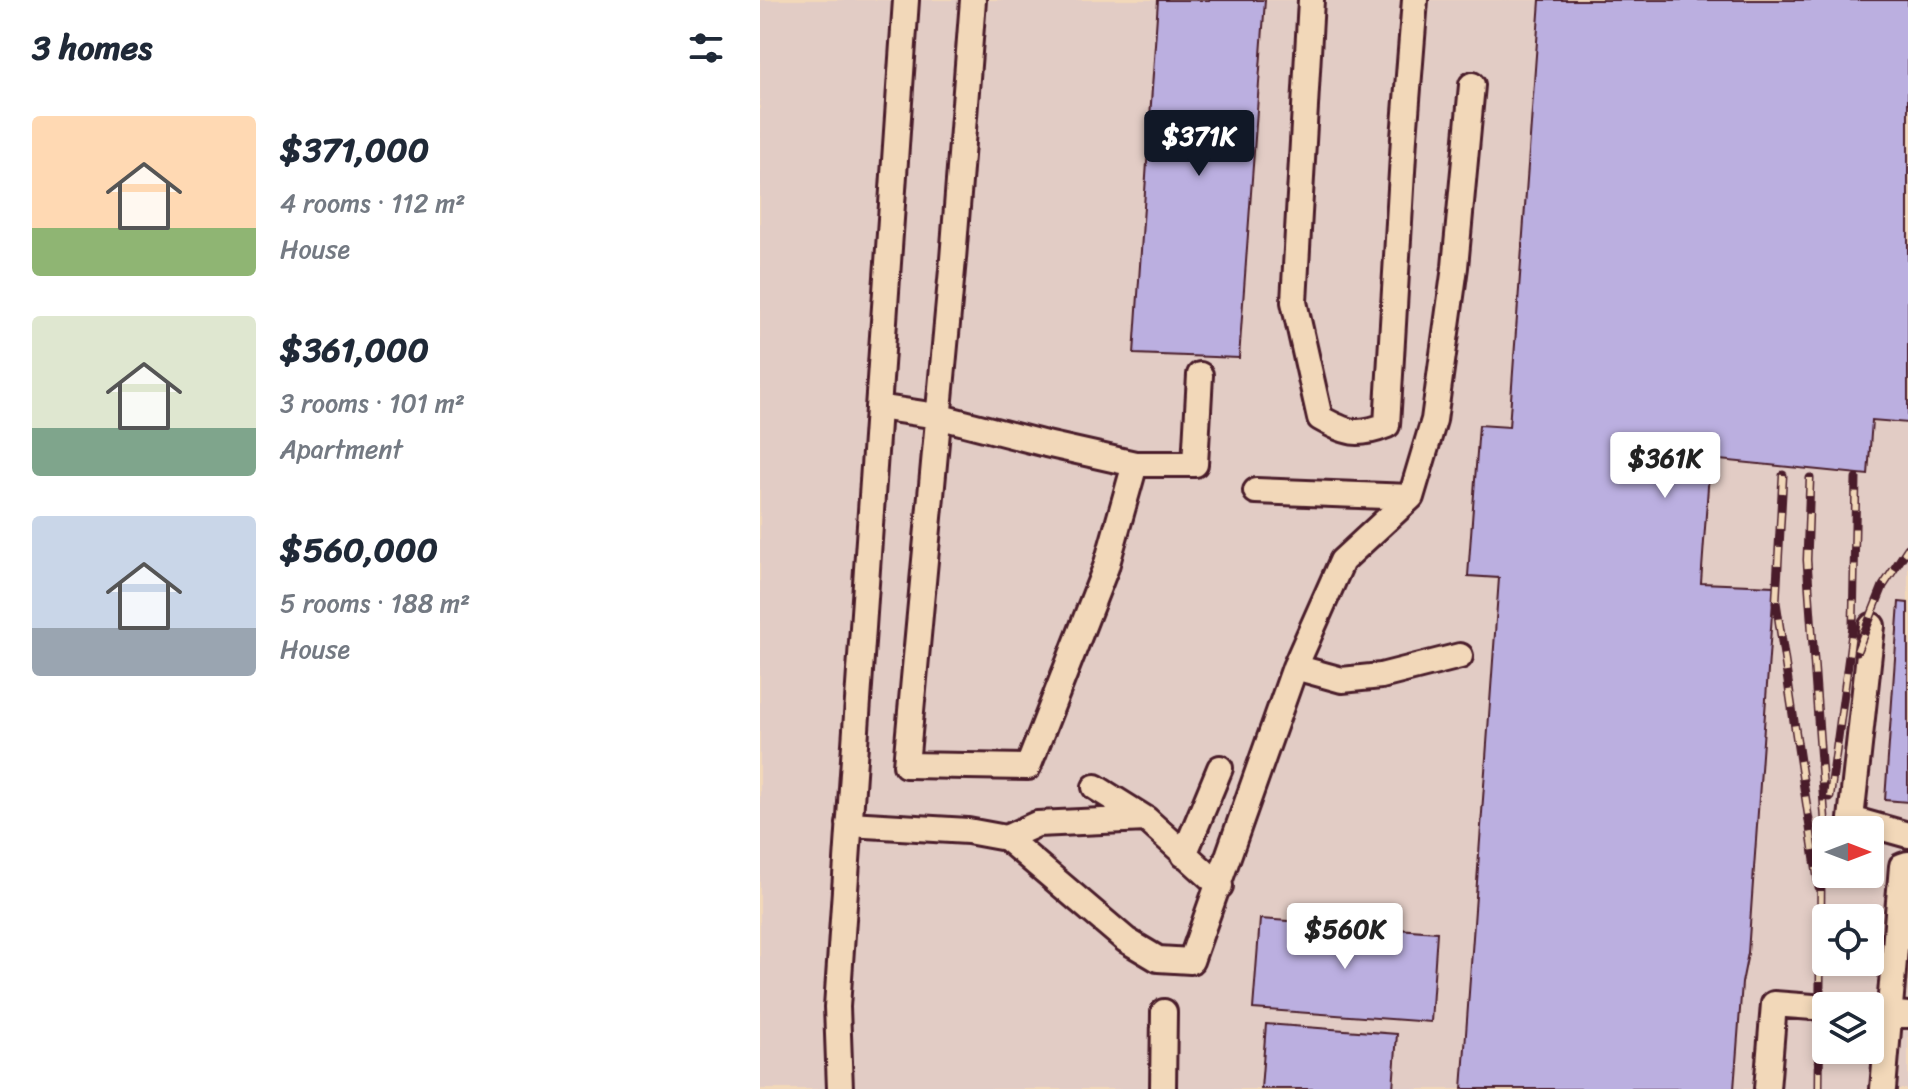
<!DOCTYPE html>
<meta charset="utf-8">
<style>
:root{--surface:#fff;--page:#f6f6f7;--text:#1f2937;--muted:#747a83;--accent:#111827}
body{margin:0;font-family:Sriracha,sans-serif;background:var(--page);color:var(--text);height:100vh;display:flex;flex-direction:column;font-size:30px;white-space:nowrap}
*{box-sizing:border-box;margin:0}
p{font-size:26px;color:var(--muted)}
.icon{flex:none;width:44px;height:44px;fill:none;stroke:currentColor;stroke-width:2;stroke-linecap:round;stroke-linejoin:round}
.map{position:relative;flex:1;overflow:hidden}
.panel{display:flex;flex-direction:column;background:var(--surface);width:760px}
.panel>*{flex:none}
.needle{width:52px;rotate:90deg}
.buttons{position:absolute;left:1052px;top:816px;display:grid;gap:16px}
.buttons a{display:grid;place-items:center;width:72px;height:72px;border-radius:8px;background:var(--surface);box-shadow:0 4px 12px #0003;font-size:40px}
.price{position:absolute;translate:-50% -68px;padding:0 18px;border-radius:8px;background:#fff;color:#222;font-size:26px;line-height:52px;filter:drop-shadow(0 2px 4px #0008)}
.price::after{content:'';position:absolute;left:50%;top:48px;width:24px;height:18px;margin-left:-12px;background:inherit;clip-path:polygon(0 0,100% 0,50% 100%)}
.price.selected{background:var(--accent);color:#fff}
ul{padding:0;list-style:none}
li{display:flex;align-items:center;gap:24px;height:200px;padding:0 32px}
li span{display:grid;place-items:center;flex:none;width:224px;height:160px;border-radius:8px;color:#555}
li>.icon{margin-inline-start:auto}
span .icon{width:96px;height:96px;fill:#fffc;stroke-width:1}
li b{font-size:34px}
h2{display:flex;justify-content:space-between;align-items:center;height:96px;padding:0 32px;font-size:34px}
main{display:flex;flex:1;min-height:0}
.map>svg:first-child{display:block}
.built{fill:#e2ccc5;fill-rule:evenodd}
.building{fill:#bbafe0;stroke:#4a1f2b;stroke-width:2}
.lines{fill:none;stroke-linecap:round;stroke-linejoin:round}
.minor-casing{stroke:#4a1f2b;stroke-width:30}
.minor{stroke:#f2d8b9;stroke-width:24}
.rail-casing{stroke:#4a1f2b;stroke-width:9}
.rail{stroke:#f2d8b9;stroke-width:6;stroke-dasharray:18;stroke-linecap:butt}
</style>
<main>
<section class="panel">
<h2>3 homes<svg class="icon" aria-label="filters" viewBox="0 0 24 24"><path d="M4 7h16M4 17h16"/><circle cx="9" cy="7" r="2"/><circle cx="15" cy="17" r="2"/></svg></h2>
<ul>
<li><span style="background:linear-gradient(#ffd9b3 70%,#8fb573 0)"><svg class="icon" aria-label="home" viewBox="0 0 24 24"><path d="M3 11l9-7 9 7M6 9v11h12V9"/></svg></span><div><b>$371,000</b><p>4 rooms · 112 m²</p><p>House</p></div></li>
<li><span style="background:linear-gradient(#dfe7d0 70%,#7fa58c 0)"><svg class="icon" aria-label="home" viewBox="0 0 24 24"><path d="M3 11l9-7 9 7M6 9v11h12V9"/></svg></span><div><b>$361,000</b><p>3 rooms · 101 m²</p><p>Apartment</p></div></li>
<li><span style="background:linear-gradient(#c9d6e8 70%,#9aa5b1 0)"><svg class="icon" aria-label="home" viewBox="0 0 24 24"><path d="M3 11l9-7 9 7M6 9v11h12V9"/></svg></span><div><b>$560,000</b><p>5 rooms · 188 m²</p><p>House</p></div></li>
</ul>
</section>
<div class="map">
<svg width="1148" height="1089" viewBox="0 0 1148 1089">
<rect width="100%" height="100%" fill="#f2d8b9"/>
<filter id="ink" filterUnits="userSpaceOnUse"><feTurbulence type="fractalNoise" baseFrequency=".0125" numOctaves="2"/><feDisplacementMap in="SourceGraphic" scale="16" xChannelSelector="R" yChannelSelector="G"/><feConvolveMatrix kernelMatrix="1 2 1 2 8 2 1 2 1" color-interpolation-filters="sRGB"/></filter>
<g filter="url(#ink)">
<path class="built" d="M0,0H1148V1089H0ZM1066,830H1110V874H1066ZM1066,918H1110V962H1066ZM1066,1006H1110V1050H1066Z"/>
<path class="building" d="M398,0H505L479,358L374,354Z
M780,0H1148V423L1112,420L1108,475L950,459L941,583L1014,586L988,953L982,983L974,1089H702L739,578L708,576L719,425L749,427Z
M1139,602L1148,603V802L1125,800Z
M500,919L677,932L671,1022L493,1009Z
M506,1024L637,1034L633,1089H501Z"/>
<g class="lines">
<g class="minor-casing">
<path id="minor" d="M213,0L193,259L146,765L268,767L346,567L375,464
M551,0L534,302L560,418C587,433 597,437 627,425L644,138L655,0
M118,407L177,416L286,444L375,464H435L440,375
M496,491L651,497
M1112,626L1091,819L1148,835
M535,667L582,561L651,497L674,420L695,267L712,85
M335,787L386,819
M89,824L208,831L246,838L366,940L398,959L431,961L535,667L582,680L621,676L700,656
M246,838L277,824L386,819L460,886
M424,855L460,768
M1110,1012L1148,1015
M80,1089L77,1007L146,0
M403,1089L404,1012
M1007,1089L1014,1004L1066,1008
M1123,1089L1142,866L1148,864"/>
</g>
<use href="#minor" class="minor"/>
<g class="rail-casing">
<path id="rail" d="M1023,475L1016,602L1059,887
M1050,478L1047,560L1066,834
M1097,651L1123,586L1148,548
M1070,797L1093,626L1096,478
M1059,1089L1061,875"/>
</g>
<use href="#rail" class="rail"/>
</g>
</g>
</svg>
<div class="buttons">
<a><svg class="needle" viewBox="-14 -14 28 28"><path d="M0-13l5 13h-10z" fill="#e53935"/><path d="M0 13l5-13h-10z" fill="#747a83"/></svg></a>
<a><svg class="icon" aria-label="locate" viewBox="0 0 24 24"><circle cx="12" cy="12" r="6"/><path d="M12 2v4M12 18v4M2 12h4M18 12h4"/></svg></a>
<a><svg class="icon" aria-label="layers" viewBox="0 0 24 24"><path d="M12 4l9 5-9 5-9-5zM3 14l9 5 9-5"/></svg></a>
</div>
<b class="price selected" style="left:439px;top:178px">$371K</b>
<b class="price" style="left:905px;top:500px">$361K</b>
<b class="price" style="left:585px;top:971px">$560K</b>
</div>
</main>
